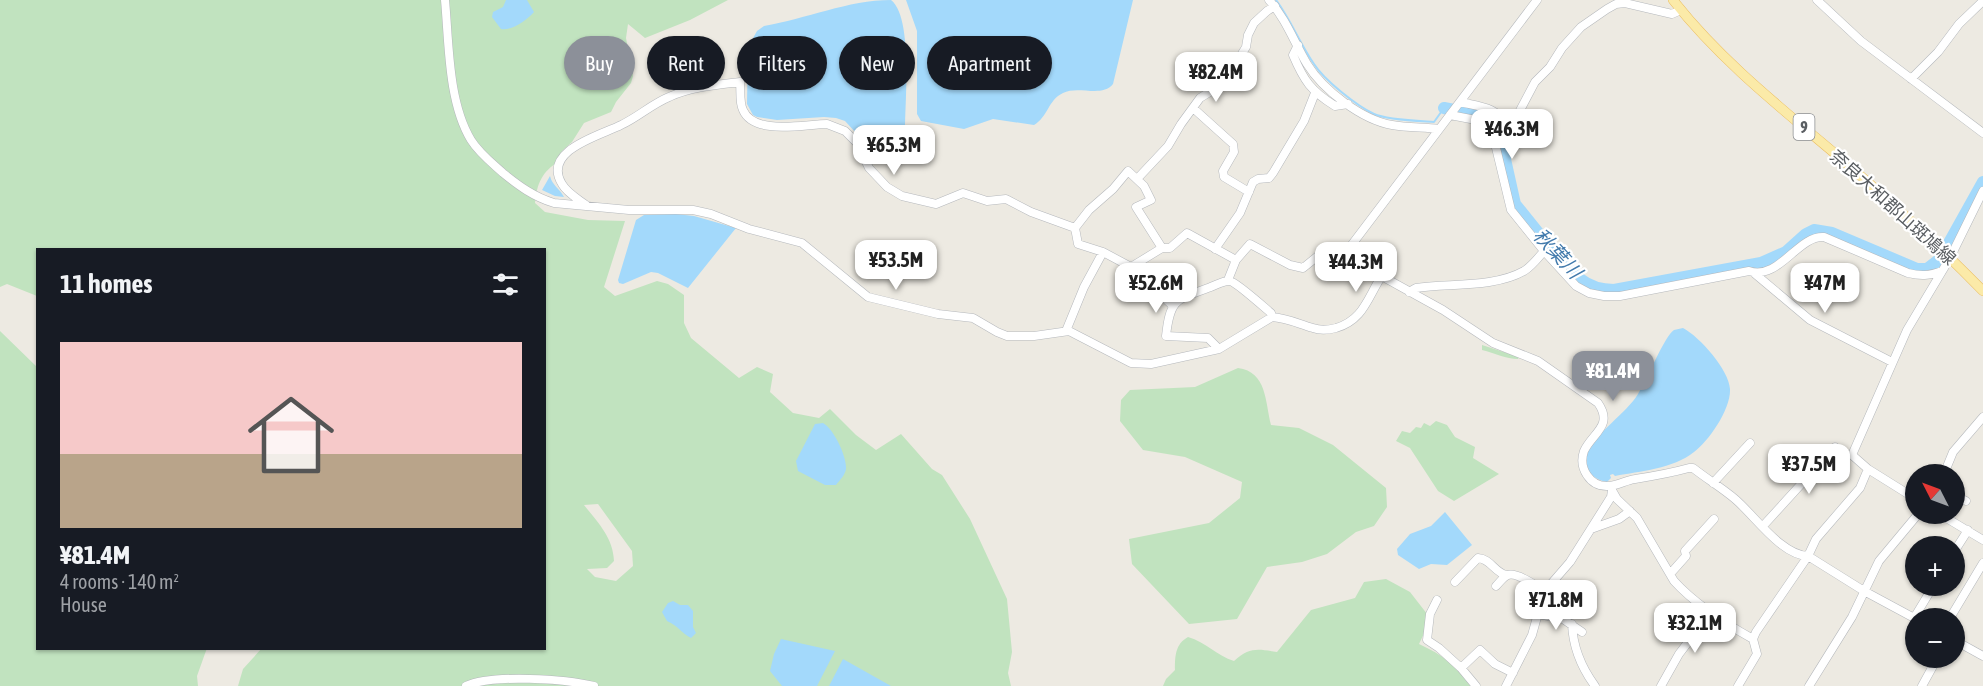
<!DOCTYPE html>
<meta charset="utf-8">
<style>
:root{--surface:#171b24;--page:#20242c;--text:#f1f3f6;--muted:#9ea1a6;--accent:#8c9099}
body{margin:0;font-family:"Asap Condensed","Noto Sans JP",sans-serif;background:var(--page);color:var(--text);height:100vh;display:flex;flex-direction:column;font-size:22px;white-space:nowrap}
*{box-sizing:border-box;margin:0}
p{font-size:20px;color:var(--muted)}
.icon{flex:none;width:33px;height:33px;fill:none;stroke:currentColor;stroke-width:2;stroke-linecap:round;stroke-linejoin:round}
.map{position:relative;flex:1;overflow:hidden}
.side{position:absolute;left:36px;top:248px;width:510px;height:402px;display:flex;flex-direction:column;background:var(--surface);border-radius:0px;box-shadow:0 2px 4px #0004}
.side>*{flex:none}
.hud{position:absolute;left:564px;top:36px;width:570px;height:54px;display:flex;gap:12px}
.needle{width:39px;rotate:312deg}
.fabs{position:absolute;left:1905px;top:464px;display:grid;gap:12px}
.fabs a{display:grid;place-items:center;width:60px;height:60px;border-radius:50%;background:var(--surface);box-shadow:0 2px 4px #0004;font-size:30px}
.price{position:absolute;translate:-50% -51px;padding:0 14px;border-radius:12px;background:#fff;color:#222;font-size:20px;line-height:39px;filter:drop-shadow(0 2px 3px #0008)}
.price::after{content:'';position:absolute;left:50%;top:36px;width:18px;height:14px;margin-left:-9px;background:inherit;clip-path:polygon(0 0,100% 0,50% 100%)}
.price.on{background:var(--accent);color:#fff}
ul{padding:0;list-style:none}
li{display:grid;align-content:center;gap:12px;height:318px;padding:0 24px}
li span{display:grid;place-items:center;height:186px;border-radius:0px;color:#555}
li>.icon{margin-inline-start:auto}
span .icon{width:108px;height:108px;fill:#fffc;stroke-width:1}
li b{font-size:26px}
h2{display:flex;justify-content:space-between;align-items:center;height:72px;padding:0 24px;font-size:26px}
.tag{padding:0 21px;border-radius:27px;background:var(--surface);box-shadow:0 2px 4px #0004;font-size:21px;line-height:54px}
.tag.on{background:var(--accent);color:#fff}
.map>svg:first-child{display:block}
.green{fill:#c1e3bf;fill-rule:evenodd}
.water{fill:#a3d9fb}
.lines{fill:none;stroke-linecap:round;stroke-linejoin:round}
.stream{stroke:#a3d9fb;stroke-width:2}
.river{stroke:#a3d9fb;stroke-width:12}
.minor-casing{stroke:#b5b8bc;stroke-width:9}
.major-casing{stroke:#ebbc5d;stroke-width:10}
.minor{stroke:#fff;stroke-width:8}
.major{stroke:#fbeaa8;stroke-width:9}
.labels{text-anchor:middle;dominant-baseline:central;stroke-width:4.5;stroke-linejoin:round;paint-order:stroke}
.shield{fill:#fff;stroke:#8c8e91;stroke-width:1.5}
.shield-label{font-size:16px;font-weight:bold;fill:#5a5e62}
.street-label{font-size:18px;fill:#5a5e62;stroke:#fff}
.water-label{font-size:20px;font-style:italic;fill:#427aac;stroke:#fff}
</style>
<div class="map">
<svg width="1983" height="686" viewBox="0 0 1983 686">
<rect width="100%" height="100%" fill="#edeae2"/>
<path class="green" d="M0,0H728L690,20L645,38L628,24L626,38L633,76L631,83L616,102L611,112L584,123L572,142L562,151L559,161C542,172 537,183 535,203L545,212L588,220L625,221L604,287L615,296L657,281L668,284L684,295V323L691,338L739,378L757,367L773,374L770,392L793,413L819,418L830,409L856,435L876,450L901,434L932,469L942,475L970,519L1007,599L1012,652L1008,673L1011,686H238L243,669L262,648H544V249H38L37,296L7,284L0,287ZM598,504L632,551L633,566L616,581L595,577L587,569L607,568L614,561C613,537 598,523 584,505Z
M0,331L37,367L38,648H207L197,676L198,686H0Z
M1482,345L1519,357L1518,359C1506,359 1495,353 1482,350Z
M1238,368C1267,372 1265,401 1271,425L1299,428L1333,445L1386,488L1387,507L1374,526L1356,532L1327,554L1302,562L1267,567L1237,619L1189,624L1132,564L1129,539L1209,523L1240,498L1242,482L1185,457L1143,450L1120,421L1121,400L1130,390L1195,387Z
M1436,421L1447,425L1455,437L1475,447L1473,458L1499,474L1454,501L1438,491L1410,448L1396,441L1402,431L1410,433L1416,427L1421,428L1424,423L1430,426Z
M1386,579L1410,592L1431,619L1419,644C1441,654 1459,667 1475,686H1163L1166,679L1175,670C1175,657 1175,644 1188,637C1206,642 1217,656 1234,661C1250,647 1257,649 1277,652L1311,610L1355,598L1364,582Z"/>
<path class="water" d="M506,0H527L534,12C527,20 512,31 501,29L492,17L493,12L503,7Z
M891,0C913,17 905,101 905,128L879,140L872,139L857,134L845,121L836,118L824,117L777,120L757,117L753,115L747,104L748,47L757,31L764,26C806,19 848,0 891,0Z
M906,0H1133L1113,84C1102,98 1078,85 1063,93C1048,100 1048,117 1034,125L993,119L964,129L921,121L917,114V31Z
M550,176C552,185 560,189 564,197L555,196L542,190Z
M676,214L694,216L736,228L688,288L658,273L651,272L623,284L619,283L618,280L636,220L644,215Z
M1683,328C1700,337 1729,370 1730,389C1731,409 1709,441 1694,452C1673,469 1640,471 1615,476L1613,474L1610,475L1611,478L1607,482C1593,480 1581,468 1587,453C1597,431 1625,415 1638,394C1646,382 1665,335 1674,330C1677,329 1680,329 1683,328Z
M823,423C833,428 847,456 846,469C845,475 840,480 836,485H825L798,471L796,461L815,424Z
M1445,512L1472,545L1447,565L1431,564L1419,569L1398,555L1397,549L1410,534L1431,526Z
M673,601L680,605H688L693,611V627L696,633L691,638C681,633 680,627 667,621L662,612L668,603Z
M781,639L835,651L817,686H782L770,671L774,654Z
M843,659L891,686H829Z"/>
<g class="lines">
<path class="stream" d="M1276,0C1291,20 1300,44 1314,64C1324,80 1357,106 1374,114C1387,120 1419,121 1434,122L1444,108"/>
<path class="river" d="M1444,108L1489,117L1497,123L1515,204L1548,245L1580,279C1590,287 1601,290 1614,290L1761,263L1786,252L1806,234L1814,230L1832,233L1917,269H1927L1940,259L1983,182"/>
<g class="minor-casing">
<path id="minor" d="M445,0C449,43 448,102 471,140C479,153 492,163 503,173C519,186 534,197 554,203L629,210H693L711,214L749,229L802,243L868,297L938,314L973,318L997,332L1007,336H1034L1069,331L1131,363L1151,364L1219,349L1272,317C1287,318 1299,324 1313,328C1321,331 1328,330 1336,328C1363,320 1367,299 1381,277
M1269,0C1286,19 1294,42 1307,64C1323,90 1362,120 1392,125C1408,128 1424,127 1439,129
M1817,0L1861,41L1983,133
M1298,45L1293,55C1304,81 1311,91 1335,106L1348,104
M1911,79L1938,52L1959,24L1983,1
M1460,102C1476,106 1500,107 1505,125L1517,116L1535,82L1550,67L1562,48L1581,27L1607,9L1616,4L1625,3L1672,14L1681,10
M1193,108L1233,144L1234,152L1223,171L1224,177L1249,192
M1450,115L1481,121L1491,127L1511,210L1544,251
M1137,179L1168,146L1181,124L1200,98L1224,83L1246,47L1248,35L1254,23L1267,11L1275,6
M586,205C578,199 567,193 562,184C541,150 602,135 621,125C638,117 652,104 669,97C691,87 716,85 740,82C741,91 739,102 743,110C754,136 805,124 827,124L845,131L857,143L869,168L887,187L902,196L936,204L963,193L987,201L1006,199L1031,212L1075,228
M1215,249L1240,213L1253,182L1258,179L1269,178L1273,173L1304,121L1315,93
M1103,252L1078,244L1075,228L1089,210L1113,189L1128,171L1144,186L1151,200L1136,207L1162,248
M1344,255L1537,0
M1131,267L1173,306
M1754,273L1810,320L1892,362
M1228,280L1236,260
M1409,292L1416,288C1449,283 1494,288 1524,271C1532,266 1538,258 1544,251L1576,286L1589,293L1604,296H1620L1749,271C1779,281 1798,235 1824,237L1908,273C1920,276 1929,276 1942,271
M1066,331L1084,287L1103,252L1131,267L1162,248H1170L1187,233L1236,260L1250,244L1290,265L1303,268L1329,247L1443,310L1493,343L1538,361L1598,403C1614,426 1592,433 1584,451C1578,468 1590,487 1608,486C1618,486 1626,480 1635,479C1654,476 1671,473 1689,468H1693C1707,479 1722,488 1735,499C1755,516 1781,555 1808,556L1864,591L1916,619
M1219,349L1208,338L1166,336C1170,300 1175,300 1208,288C1215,286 1223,280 1230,281C1236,282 1265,308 1271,313L1272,317
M1868,469L1916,499
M1944,474L1953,452L1983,417
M1713,483L1750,443
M1613,492L1617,499L1637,518L1674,581C1695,604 1726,624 1753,639L1757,654L1738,686
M1954,495L1966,501
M1938,513L1983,540
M1763,526L1835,447
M1591,529L1619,519L1630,511
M1954,552L1968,530
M1670,574L1686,556L1685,551L1714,519
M1455,582L1478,558C1491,559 1494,572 1506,575
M1496,586C1500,582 1503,577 1508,575C1516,572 1538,586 1544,592
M1437,600L1430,614L1427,640L1439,648L1461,668L1480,650L1495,664L1513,673
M1538,614L1563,619L1582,632
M1914,618L1934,585
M1950,618L1983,563
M1572,624C1573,648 1581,667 1595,686
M1753,639L1756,632L1808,556L1816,539L1860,488L1868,469L1852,455L1907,330L1950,258L1983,191
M1954,640L1983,656
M1461,668L1476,686
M466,686C492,674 566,679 594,686
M1506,686L1532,635L1544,592L1570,562L1611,497L1612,490
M1661,686L1679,654L1711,612
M1809,686L1852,617L1879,561L1919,513
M1922,686L1938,657"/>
</g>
<g class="major-casing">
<path id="major" d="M1673,0C1720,60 1781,108 1839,157C1889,200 1937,244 1983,291"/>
</g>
<use href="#minor" class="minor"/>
<use href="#major" class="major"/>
</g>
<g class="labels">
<rect class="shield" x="1793.5" y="114" width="21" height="26" rx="4.5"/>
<g class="shield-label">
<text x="1804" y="127">9</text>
</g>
<g class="street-label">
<text transform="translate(1893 207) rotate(42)">奈良大和郡山斑鳩線</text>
</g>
<g class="water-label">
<text transform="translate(1558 253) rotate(47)">秋葉川</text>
</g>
</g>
</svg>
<div class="fabs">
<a><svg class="needle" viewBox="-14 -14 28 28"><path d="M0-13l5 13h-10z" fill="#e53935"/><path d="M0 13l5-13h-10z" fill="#9ea1a6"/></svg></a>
<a>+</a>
<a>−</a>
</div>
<b class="price" style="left:1216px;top:103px">¥82.4M</b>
<b class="price" style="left:1512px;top:160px">¥46.3M</b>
<b class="price" style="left:894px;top:176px">¥65.3M</b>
<b class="price" style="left:896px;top:291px">¥53.5M</b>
<b class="price" style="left:1356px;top:293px">¥44.3M</b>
<b class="price" style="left:1156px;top:314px">¥52.6M</b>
<b class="price" style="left:1825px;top:314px">¥47M</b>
<b class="price on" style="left:1613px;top:402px">¥81.4M</b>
<b class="price" style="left:1809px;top:495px">¥37.5M</b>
<b class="price" style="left:1556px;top:631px">¥71.8M</b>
<b class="price" style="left:1695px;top:654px">¥32.1M</b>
<div class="hud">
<a class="tag on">Buy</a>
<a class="tag">Rent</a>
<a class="tag">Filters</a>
<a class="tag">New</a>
<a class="tag">Apartment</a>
</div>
<section class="side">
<h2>11 homes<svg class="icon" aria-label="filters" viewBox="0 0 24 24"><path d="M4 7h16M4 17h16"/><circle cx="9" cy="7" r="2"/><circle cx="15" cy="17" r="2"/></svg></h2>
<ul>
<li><span style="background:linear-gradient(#f6c9c9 60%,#b9a48a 0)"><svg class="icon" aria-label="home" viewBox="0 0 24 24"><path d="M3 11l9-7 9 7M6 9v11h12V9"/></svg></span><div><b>¥81.4M</b><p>4 rooms · 140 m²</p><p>House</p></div></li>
</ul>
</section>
</div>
